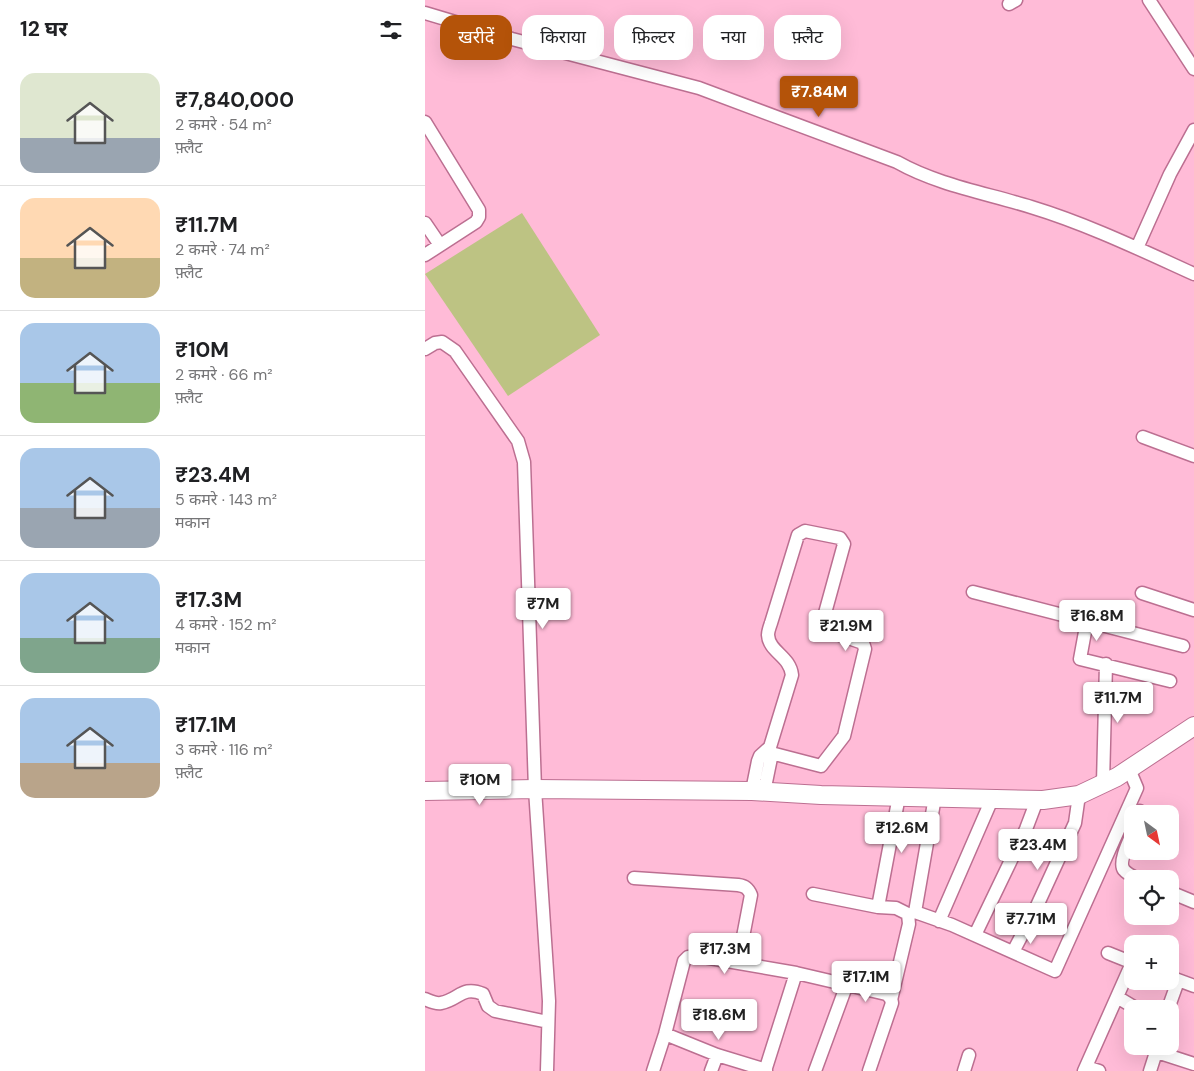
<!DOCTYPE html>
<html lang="hi">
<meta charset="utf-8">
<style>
:root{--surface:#fff;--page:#f6f6f6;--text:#202124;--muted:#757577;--line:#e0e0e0;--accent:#b45309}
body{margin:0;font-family:"DM Sans","Noto Sans Devanagari",sans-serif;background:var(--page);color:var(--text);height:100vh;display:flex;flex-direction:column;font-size:19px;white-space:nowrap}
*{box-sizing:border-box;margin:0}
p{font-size:16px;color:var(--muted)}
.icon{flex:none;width:28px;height:28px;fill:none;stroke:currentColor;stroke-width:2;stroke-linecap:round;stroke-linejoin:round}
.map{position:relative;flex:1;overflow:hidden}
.sheet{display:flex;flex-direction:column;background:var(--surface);width:425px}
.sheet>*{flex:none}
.top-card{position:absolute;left:15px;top:15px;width:475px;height:45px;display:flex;gap:10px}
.needle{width:32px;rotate:147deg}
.fabs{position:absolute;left:699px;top:805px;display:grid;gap:10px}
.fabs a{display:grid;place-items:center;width:55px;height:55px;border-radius:10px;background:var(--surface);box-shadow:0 5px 20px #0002;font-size:25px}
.price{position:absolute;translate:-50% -42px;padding:0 11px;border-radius:5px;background:#fff;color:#222;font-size:16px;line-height:32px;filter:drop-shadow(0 1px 2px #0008)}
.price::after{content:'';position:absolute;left:50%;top:30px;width:15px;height:11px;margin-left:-8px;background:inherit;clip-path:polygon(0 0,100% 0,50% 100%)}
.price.current{background:var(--accent);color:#fff}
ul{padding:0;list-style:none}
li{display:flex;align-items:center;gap:15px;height:125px;padding:0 20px}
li+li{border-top:1px solid var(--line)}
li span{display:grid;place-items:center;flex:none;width:140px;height:100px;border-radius:15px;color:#555}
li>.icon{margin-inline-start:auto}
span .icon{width:60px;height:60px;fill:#fffc;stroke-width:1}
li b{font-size:21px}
h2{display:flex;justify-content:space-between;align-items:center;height:60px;padding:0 20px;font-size:21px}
.tag{padding:0 18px;border-radius:15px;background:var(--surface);box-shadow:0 5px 20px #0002;font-size:18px;line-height:45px}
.tag.current{background:var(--accent);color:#fff}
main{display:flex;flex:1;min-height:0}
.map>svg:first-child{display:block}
.green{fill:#bdc383}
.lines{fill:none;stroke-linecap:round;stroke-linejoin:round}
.street-casing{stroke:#bc6f91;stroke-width:15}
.secondary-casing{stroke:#bc6f91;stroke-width:20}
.street{stroke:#fff;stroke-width:12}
.secondary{stroke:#fff;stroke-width:18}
</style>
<main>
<section class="sheet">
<h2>12 घर<svg class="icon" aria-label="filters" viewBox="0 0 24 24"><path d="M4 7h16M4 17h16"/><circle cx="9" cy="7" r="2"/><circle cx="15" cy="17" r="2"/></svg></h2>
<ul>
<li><span style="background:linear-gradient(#dfe7d0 65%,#9aa5b1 0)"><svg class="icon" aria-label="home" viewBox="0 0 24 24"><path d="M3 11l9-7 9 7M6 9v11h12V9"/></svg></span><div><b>₹7,840,000</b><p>2 कमरे · 54 m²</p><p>फ़्लैट</p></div></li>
<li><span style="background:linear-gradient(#ffd9b3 60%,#c2b280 0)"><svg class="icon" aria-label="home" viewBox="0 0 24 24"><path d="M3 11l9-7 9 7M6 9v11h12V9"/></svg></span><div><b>₹11.7M</b><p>2 कमरे · 74 m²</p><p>फ़्लैट</p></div></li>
<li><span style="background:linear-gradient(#a9c7e8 60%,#8fb573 0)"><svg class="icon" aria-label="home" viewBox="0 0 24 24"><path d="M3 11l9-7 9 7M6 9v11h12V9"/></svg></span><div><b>₹10M</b><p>2 कमरे · 66 m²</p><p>फ़्लैट</p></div></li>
<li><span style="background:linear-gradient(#a9c7e8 60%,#9aa5b1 0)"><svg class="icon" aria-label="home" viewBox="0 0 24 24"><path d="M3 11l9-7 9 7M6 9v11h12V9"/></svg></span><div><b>₹23.4M</b><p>5 कमरे · 143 m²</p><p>मकान</p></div></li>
<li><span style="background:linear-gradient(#a9c7e8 65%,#7fa58c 0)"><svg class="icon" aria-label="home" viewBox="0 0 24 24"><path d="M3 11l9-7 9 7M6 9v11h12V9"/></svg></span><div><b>₹17.3M</b><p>4 कमरे · 152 m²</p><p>मकान</p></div></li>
<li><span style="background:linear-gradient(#a9c7e8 65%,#b9a48a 0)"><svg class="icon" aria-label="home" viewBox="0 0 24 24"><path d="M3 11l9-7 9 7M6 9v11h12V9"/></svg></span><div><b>₹17.1M</b><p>3 कमरे · 116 m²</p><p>फ़्लैट</p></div></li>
</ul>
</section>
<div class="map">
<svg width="769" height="1071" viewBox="0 0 769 1071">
<rect width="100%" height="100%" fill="#ffbbd7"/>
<path class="green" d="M97,213L175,335L83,396L0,274Z"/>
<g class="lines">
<g class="street-casing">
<path id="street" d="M724,0L769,69
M584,4L591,0
M0,13L87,39L274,88L472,162C513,185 561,193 606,207C662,224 716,250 769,274
M0,122L54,210V217L51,222L0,255
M0,223L15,245
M712,248L745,174L769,130
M0,349L10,343L17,342L30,351L93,441L99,462L110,789L124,1001L122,1071
M718,437L769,456
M548,592L758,646
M717,593L769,610
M662,621L655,659L745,681
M678,783L681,664
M327,791L333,761L335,756L345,747
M339,792L346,758L345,747L367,675C365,656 344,652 343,635C343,631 345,626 346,623L373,535L380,531L415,538L419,544L397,624L400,630L438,643L440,649L419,736L396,766L346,753
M510,797L490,912L527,925L630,971L712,788L704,769
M714,814L715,811
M708,832C704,841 693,863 699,870C702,874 709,877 713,879
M209,878L313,885C320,886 323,888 326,895L313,963
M745,892L769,902
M388,894L453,907L471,908L483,914L484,924L466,1000
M453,907L474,796
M514,921L567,799
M550,935L601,829L612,800
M588,952L611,908L650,823L654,795
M683,953L708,963
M371,973L461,994L466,998L467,1003L444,1071
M745,977L769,986
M692,997L712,1009
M0,999C5,1001 10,1004 16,1003C34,1000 37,985 58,994L63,1006L70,1011L123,1022
M743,1009L753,981
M240,1034L292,1055L341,1070
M732,1052L769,1064
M661,1067L674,1071
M228,1071L240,1034L259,961L263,957L273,956L371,973L340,1071
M286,1071L292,1055
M390,1071L422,984
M539,1071L544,1055
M659,1071L707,963
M725,1071L733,1046"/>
</g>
<g class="secondary-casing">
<path id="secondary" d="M0,791L110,789L327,791L396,795L618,800L654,795L692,777L769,726"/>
</g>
<use href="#street" class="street"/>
<use href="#secondary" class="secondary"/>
</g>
</svg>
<div class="fabs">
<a><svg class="needle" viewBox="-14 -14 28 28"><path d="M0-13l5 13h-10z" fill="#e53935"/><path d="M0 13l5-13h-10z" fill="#757577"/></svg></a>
<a><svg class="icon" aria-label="locate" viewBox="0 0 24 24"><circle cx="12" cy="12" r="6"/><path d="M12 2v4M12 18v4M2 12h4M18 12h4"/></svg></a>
<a>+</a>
<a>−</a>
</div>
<b class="price current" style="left:394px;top:118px">₹7.84M</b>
<b class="price" style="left:118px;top:630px">₹7M</b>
<b class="price" style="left:672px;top:642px">₹16.8M</b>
<b class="price" style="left:421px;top:652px">₹21.9M</b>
<b class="price" style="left:693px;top:724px">₹11.7M</b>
<b class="price" style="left:55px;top:806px">₹10M</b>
<b class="price" style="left:477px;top:854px">₹12.6M</b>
<b class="price" style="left:613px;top:871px">₹23.4M</b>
<b class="price" style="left:606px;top:945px">₹7.71M</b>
<b class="price" style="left:300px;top:975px">₹17.3M</b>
<b class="price" style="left:441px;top:1003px">₹17.1M</b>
<b class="price" style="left:294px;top:1041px">₹18.6M</b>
<div class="top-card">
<a class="tag current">खरीदें</a>
<a class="tag">किराया</a>
<a class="tag">फ़िल्टर</a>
<a class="tag">नया</a>
<a class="tag">फ़्लैट</a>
</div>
</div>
</main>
